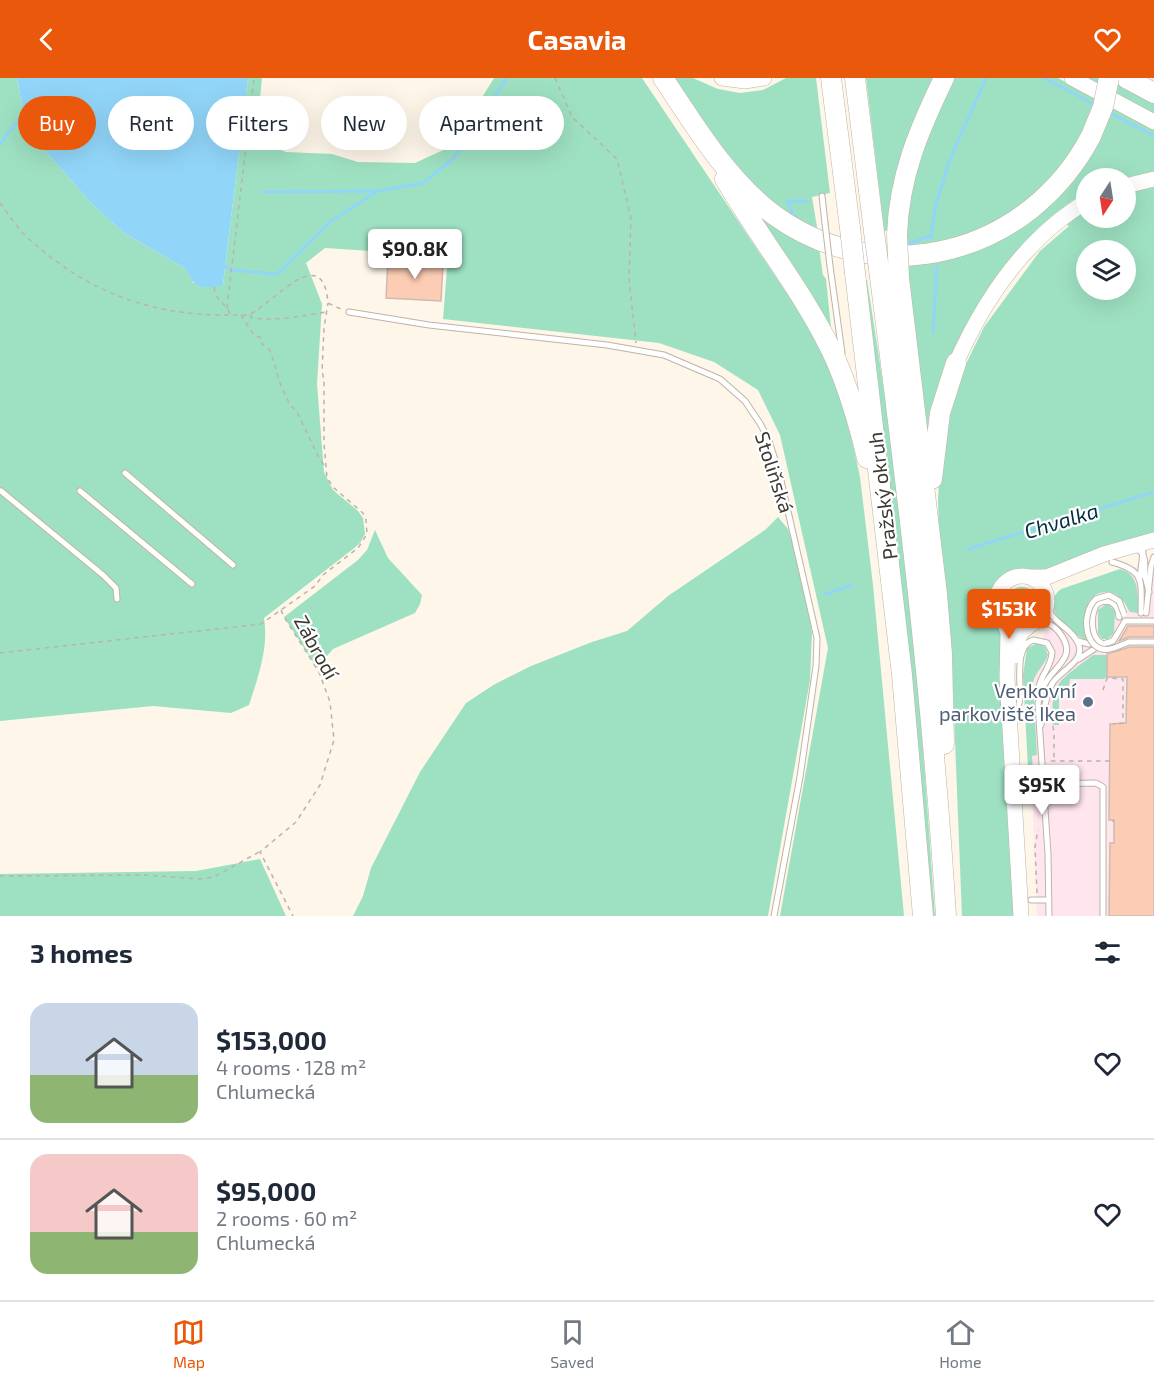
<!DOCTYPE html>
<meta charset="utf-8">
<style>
:root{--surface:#fff;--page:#f2f2f3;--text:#1f2937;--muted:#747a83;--line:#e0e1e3;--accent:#ea580c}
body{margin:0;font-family:"Exo 2",sans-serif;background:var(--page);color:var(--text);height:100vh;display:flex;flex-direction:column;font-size:22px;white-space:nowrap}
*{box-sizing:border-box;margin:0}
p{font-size:20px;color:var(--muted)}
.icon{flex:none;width:33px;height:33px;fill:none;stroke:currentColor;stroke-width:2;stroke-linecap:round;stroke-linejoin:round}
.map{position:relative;height:838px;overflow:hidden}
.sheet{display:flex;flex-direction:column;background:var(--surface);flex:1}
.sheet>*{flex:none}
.hud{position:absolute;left:18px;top:18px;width:600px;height:54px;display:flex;gap:12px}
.needle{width:39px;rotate:192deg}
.buttons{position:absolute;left:1076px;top:90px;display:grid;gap:12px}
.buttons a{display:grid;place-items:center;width:60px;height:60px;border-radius:50%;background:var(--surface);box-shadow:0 6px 24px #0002;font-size:30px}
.price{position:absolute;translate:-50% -51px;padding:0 14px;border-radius:6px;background:#fff;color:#222;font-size:20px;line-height:39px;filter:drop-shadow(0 2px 3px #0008)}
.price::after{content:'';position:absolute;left:50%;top:36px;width:18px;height:14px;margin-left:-9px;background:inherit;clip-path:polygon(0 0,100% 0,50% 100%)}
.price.on{background:var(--accent);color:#fff}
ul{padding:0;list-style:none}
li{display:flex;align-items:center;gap:18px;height:150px;padding:0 30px}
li+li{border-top:2px solid var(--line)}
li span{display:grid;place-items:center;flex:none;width:168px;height:120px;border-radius:18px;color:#555}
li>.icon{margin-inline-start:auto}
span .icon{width:72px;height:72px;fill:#fffc;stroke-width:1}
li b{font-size:26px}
h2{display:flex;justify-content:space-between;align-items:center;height:72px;padding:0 30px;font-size:26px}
.tag{padding:0 21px;border-radius:27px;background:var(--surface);box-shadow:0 6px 24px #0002;font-size:21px;line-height:54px}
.tag.on{background:var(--accent);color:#fff}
header{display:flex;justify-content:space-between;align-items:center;height:78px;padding:0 30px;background:var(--accent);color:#fff;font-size:27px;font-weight:700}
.tab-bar{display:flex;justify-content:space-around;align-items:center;height:84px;border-top:2px solid var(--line);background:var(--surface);font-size:16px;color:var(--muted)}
.tab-bar a{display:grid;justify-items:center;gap:3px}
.tab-bar .on{color:var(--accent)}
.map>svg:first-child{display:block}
.commercial{fill:#ffe5ed}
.green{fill:#9ee1c2;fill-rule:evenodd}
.water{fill:#91d6f9}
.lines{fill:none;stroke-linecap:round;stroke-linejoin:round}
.stream{stroke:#91d6f9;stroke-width:3}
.building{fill:#fcccb4;stroke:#cdbbb2;stroke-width:1.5}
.service-casing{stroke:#bfb4a5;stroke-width:7}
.secondary-casing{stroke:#bfb4a5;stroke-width:16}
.motorway-casing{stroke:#bfb4a5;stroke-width:21}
.path{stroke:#bab3a8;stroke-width:1.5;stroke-dasharray:4.5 4.5;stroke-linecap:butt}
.service{stroke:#fff;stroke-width:5}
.secondary{stroke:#fff;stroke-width:15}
.motorway{stroke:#fff;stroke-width:20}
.service-bridge-casing{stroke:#bfb4a5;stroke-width:7;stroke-linecap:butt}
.motorway-bridge-casing{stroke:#bfb4a5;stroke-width:21;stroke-linecap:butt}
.service-bridge{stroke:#fff;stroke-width:5}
.motorway-bridge{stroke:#fff;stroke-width:20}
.service-dot{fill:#5c6f8a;stroke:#fff;stroke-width:2}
.labels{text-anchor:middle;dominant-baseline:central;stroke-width:4.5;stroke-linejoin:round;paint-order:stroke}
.street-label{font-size:20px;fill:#3d3932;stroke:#fff}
.service-label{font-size:20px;fill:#4e5e75;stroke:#fff;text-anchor:end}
.water-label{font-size:21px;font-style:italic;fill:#042f40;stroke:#fff}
</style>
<header><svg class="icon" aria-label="back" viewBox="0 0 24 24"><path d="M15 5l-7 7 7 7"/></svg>Casavia<svg class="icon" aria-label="heart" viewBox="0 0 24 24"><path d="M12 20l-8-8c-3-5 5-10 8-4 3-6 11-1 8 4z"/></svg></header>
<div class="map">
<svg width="1154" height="838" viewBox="0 0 1154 838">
<rect width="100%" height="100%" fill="#fef6e9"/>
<path class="commercial" d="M1154,481V838H1037L1027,589L1066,515L1112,499Z"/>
<path class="green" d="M0,0H17L26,51L92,126L124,155L183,189L188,193L193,205L223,207L248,0H262L256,61L286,74L332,76L358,84L415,85L452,68L494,0H642L796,229L820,270L837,307L848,344L860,399L873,507L904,838H780L828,570L780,357L758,312L714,284L659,265L443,241L448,178L325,170L306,185L322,226L317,306L324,394L333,412L358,433L363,440L365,456L360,465L353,471L264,540C269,569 258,599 249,627L231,635L153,628L0,643Z
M670,0H693L718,11L740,15L763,12L786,0H816L830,115L812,119L818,155L788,138L745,101Z
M866,0H936L890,152L884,153Z
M952,0H1058L1154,51V94L1124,100H1086V115C1025,147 971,227 947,289C939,309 934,331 928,351H925L906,186C977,177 1021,162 1069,107C1079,96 1095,74 1100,62L1084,55L1038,118L973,158L906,172L909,104Z
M1086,0H1117L1154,20V36Z
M1154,109V457L1039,495L1022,492L1010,495L997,506L992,520L993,535L1001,548L1015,838H962L952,588L939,459L938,421L941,375L949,333L966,286L984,249L1040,173L1069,148L1066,146L1086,132V140H1125V115ZM1086,172H1125V212H1086Z
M752,127L819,170L823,197L826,201L831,250Z
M864,202H867C882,298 897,393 907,490C919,606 927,722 935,838H930Z
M778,439L788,451L803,499L812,555L810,602L768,838H353L363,818L371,790L420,694L466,625L495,606L531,588L592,564L627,553L668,518L765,452Z
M375,452L388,480L422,517L420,526L415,535L333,571L317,590L284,539L358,482L367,472Z
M1120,491C1140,496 1138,518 1138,535L1130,534C1127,530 1125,523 1119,519C1115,515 1111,514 1106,514C1083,515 1081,546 1087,562C1068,556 1039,528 1061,511Z
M1007 524a15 15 0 1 1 30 0a15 15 0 1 1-30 0Z
M1105,527H1109L1115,533L1114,555L1108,561H1102L1098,555V532Z
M1038,565L1045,569L1048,577C1045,587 1035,594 1033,605L1037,677L1032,678L1035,720L1029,709L1023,597L1027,570Z
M1093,577H1107V599L1104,601H1070L1069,608H1063L1059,613V647H1053C1050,602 1060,603 1093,577Z
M260,781L286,838H0V796L196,793Z"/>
<path class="water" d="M17,0H248L223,207C212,209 198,213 191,201C189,196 188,193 183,189L124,155L92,126L26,51Z"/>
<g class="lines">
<path class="stream" d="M1044,0L1097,28
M1108,34L1154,58
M0,66L24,35L27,37
M262,114L378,113L423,105L453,81L507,0
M796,139L792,136L788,123H807
M931,160L936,126L949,84L986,0
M905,167L932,157
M223,187L231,192L277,196L331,143L378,113
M933,254L937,188
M968,471L1154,414
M826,516L852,507"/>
</g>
<path class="building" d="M388,182L443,185L441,223L386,220Z
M1128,548H1154V559H1129L1119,563Z
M1130,569H1154V838H1109L1110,765H1114V742H1109L1110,646L1126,645L1127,599H1107V576Z"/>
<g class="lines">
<g class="service-casing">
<path id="service" d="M822,118L825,145
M830,188L842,275
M349,234L429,247L607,267L664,277L720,301L745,323L761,347L769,363L779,394L817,560L816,588L800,699L774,838
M125,395L233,487
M1,413L103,497L116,510L117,521
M80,413L192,506
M1135,470C1148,476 1144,486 1145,498C1146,503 1148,509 1149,514
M1112,484C1146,493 1141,504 1141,535
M1140,500L1143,474
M1026,521L1043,509
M1146,535L1151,488L1154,479
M1119,539C1118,526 1109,519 1097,526C1090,538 1090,560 1103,566L1113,563L1125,543H1154
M1033,545C1044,543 1052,545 1059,554C1078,578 1057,586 1046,604C1041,611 1039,619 1038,626L1048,776L1049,838
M1078,563L1089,566
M1114,570L1129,564H1154
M1079,581L1094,571
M1019,626C1023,609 1012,567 1034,562L1047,565L1052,574C1052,590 1038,598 1038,617
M1041,647C1044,633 1045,619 1052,606C1059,593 1087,583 1078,565C1071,548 1049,545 1047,524
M1044,706L1096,705L1103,709V838
M1031,822H1049"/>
</g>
<g class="secondary-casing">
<path id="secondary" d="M722,0L745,3L764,0
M1072,0L1154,44
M1125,108L1154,101
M956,285C984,222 1026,160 1086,124
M997 523a25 25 0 1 1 50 0a25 25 0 1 1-50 0Z
M1031,499H1047L1104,476L1154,462
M1002,538L1008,555L1007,600L1021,838
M1015,578L1020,556L1030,547"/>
</g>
<g class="motorway-casing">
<path id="motorway" d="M663,0C695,48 727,102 774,137C883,216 1030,175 1091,58
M831,0L850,150
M855,0L874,154
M1126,0L1154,15
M725,101C760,161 806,217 835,280C849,312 859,346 867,380
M897,157C899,98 919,52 944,0
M855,195L902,597L923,838
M880,199C907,411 933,624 946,838
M899,200L937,516L942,576L944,666
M932,401L940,335L956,285"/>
</g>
<path class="path" d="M555,0L572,39L617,81L631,140L629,201L636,265
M0,125C9,137 18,151 29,161C89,215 151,238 232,237C238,237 246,238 250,236C274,225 323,162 328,225L343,232
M214,209C216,224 225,224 230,236
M227,230L254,0
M241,237L254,257L261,260L262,266L270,272L280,305L290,327L297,334L319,380L324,387
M250,237L252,240C277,243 302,238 326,234
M281,532L284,539L319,594L330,624L334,662L320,707L296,744L260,774L293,838
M0,575L261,546L315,508L323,497L358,470L367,456L366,442L363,435L334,410L327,400L324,365V301L322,294L324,250L328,225
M1103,612L1107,600L1123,601V645L1113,646
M1051,639L1054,654V682
M1051,683H1110
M1112,742L1114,744
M0,798L145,797L199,801L214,799L259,774
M1037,815L1035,769L1038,752"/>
<use href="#service" class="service"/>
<use href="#secondary" class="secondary"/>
<use href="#motorway" class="motorway"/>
<g class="service-bridge-casing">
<path id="service-bridge" d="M825,145L830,188
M1114,570C1085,580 1079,536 1096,521L1109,517L1119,523L1124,536"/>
</g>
<g class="motorway-bridge-casing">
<path id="motorway-bridge" d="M1091,58L1103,29L1109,0
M850,150L855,195
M874,154L880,199
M897,157L899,200"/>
</g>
<use href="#service-bridge" class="service-bridge"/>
<use href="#motorway-bridge" class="motorway-bridge"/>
</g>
<circle class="service-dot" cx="1088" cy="624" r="6"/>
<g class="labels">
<g class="street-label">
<text transform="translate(775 394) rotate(72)">Stoliňská</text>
<text transform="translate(882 418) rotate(-97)">Pražský okruh</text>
<text transform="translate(317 569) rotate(61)">Zábrodí</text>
</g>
<g class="service-label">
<text x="1076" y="612">Venkovní<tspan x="1076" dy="23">parkoviště Ikea</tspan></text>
</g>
<g class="water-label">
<text transform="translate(1061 442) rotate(-17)">Chvalka</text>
</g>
</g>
</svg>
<div class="buttons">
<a><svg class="needle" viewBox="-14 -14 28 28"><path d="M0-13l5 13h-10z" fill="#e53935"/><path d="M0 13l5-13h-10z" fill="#747a83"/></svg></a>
<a><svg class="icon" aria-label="layers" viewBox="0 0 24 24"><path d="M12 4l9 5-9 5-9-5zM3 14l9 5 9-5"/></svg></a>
</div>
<b class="price" style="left:415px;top:202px">$90.8K</b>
<b class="price on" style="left:1009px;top:562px">$153K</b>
<b class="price" style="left:1042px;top:738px">$95K</b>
<div class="hud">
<a class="tag on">Buy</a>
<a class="tag">Rent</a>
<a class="tag">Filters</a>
<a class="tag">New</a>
<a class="tag">Apartment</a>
</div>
</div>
<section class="sheet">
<h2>3 homes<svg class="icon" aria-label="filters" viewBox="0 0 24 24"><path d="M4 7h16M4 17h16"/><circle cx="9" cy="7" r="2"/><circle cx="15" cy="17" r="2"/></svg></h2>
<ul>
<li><span style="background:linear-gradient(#c9d6e8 60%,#8fb573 0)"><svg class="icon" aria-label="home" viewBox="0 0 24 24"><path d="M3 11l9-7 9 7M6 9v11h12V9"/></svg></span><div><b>$153,000</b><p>4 rooms · 128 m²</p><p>Chlumecká</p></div><svg class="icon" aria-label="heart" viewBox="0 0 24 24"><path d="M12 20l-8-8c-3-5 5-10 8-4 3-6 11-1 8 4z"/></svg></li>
<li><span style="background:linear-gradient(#f6c9c9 65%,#8fb573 0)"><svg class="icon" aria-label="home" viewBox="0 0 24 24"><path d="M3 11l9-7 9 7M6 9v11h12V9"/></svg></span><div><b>$95,000</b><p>2 rooms · 60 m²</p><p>Chlumecká</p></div><svg class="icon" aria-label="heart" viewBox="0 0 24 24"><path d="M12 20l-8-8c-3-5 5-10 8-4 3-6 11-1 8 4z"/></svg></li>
</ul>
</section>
<nav class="tab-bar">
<a class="on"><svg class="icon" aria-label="map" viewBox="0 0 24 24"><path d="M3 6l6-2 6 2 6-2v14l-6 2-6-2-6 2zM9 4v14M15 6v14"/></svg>Map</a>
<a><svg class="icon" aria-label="saved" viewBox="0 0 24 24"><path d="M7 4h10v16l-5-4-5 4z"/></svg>Saved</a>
<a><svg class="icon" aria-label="home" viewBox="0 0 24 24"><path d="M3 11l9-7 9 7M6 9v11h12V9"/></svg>Home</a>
</nav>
